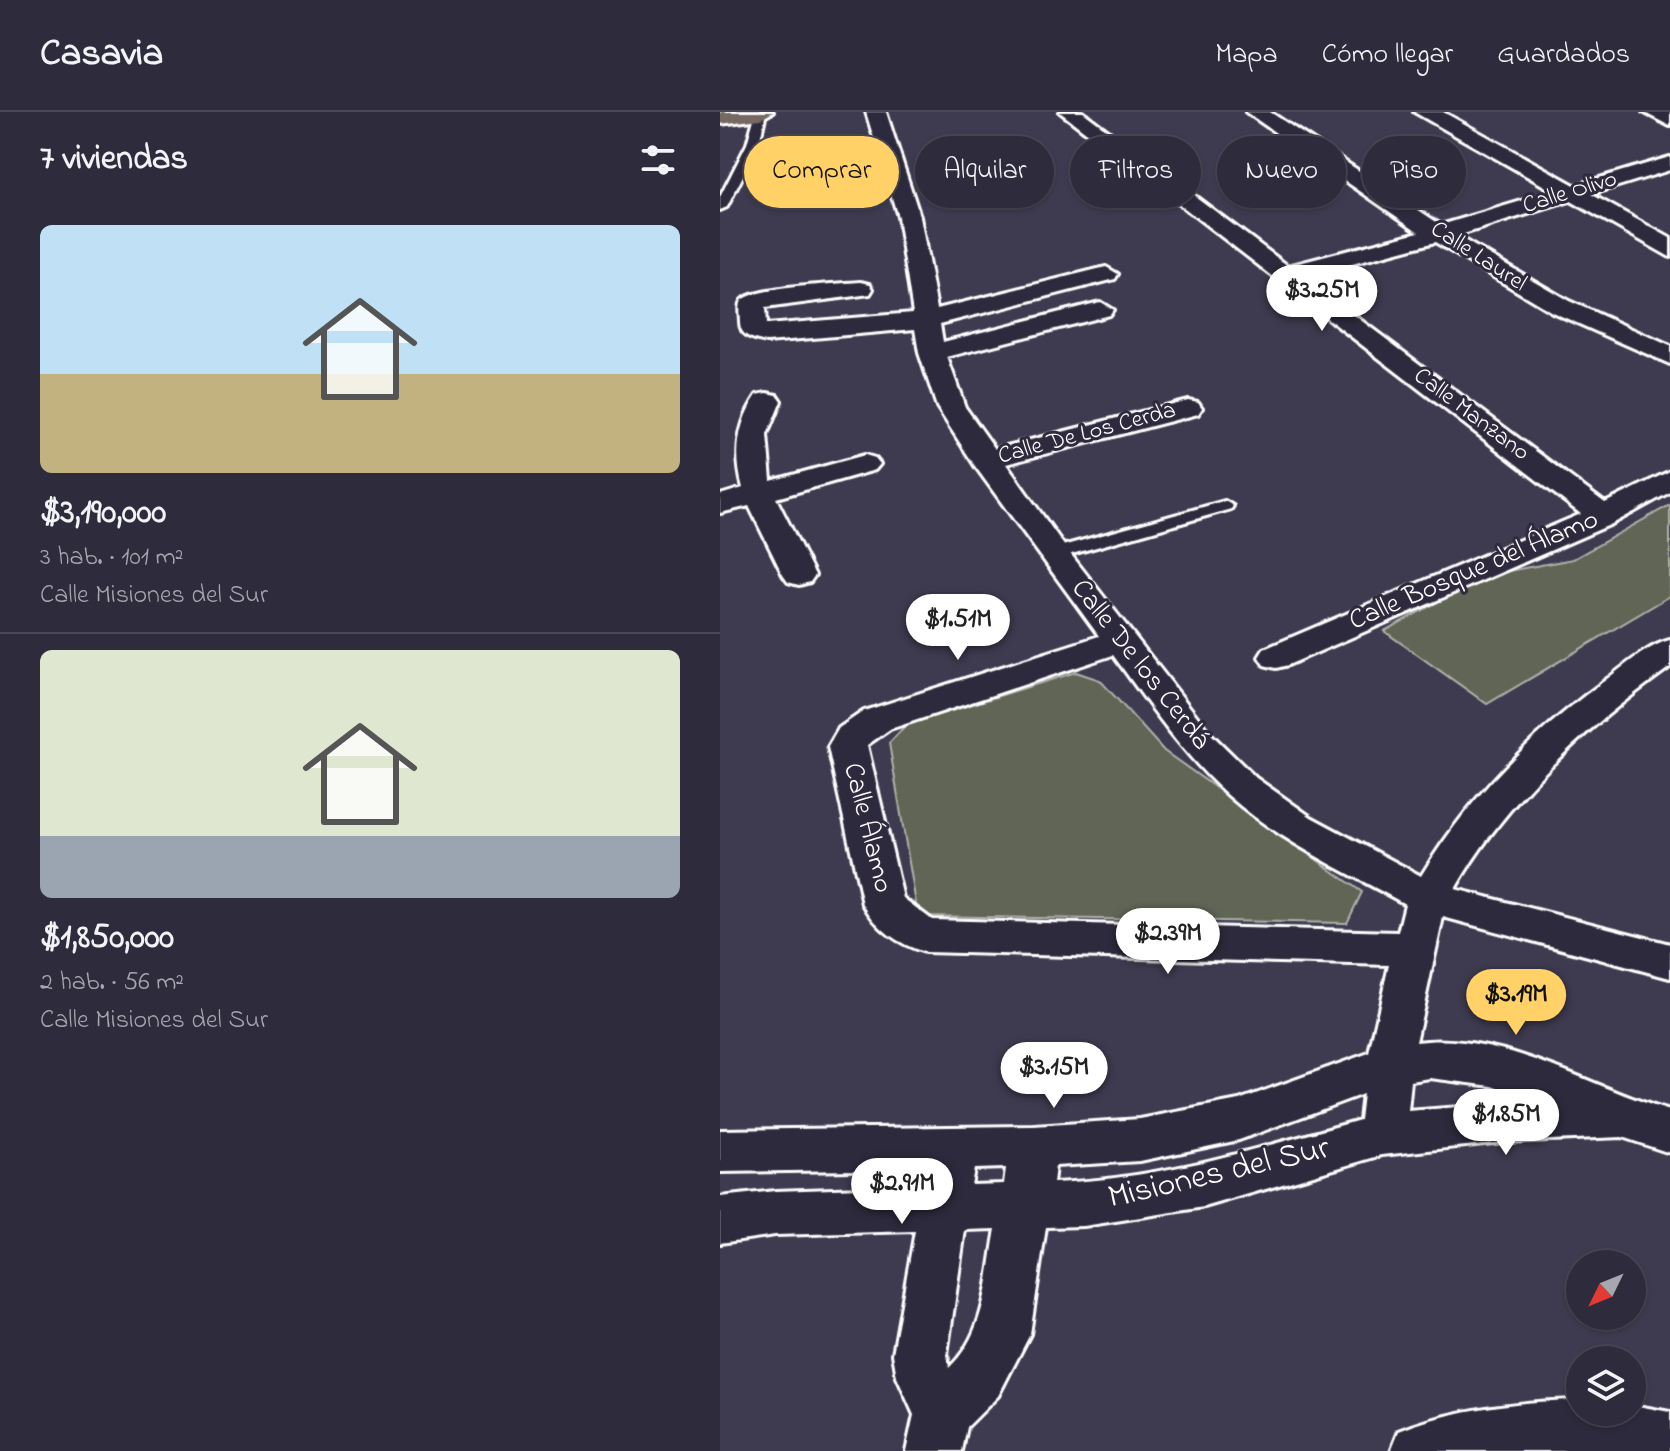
<!DOCTYPE html>
<html lang="es">
<meta charset="utf-8">
<style>
:root{--surface:#2e2c3c;--page:#363443;--text:#f1f3f6;--muted:#a7a7af;--line:#494856;--accent:#ffd166}
body{margin:0;font-family:"Indie Flower",sans-serif;background:var(--page);color:var(--text);height:100vh;display:flex;flex-direction:column;font-size:30px;white-space:nowrap}
*{box-sizing:border-box;margin:0}
p{font-size:26px;color:var(--muted)}
.icon{flex:none;width:44px;height:44px;fill:none;stroke:currentColor;stroke-width:2;stroke-linecap:round;stroke-linejoin:round}
.map{position:relative;flex:1;overflow:hidden}
.panel{display:flex;flex-direction:column;background:var(--surface);width:720px}
.panel>*{flex:none}
.guide{position:absolute;left:24px;top:24px;width:760px;height:72px;display:flex;gap:16px}
.needle{width:52px;rotate:227deg}
.controls{position:absolute;left:846px;top:1138px;display:grid;gap:16px}
.controls a{display:grid;place-items:center;width:80px;height:80px;border-radius:50%;background:var(--surface);box-shadow:0 2px 6px #0004,0 0 0 2px var(--line);font-size:40px}
.price{position:absolute;translate:-50% -68px;padding:0 18px;border-radius:28px;background:#fff;color:#222;font-size:26px;line-height:52px;filter:drop-shadow(0 2px 4px #0008)}
.price::after{content:'';position:absolute;left:50%;top:48px;width:24px;height:18px;margin-left:-12px;background:inherit;clip-path:polygon(0 0,100% 0,50% 100%)}
.price.on{background:var(--accent);color:#111}
ul{padding:0;list-style:none}
li{display:grid;align-content:center;gap:16px;height:424px;padding:0 40px}
li+li{border-top:2px solid var(--line)}
li span{display:grid;place-items:center;height:248px;border-radius:12px;color:#555}
li>.icon{margin-inline-start:auto}
span .icon{width:144px;height:144px;fill:#fffc;stroke-width:1}
li b{font-size:34px}
h2{display:flex;justify-content:space-between;align-items:center;height:96px;padding:0 40px;font-size:34px}
.chip{padding:0 28px;border-radius:36px;background:var(--surface);box-shadow:0 2px 6px #0004,0 0 0 2px var(--line);font-size:28px;line-height:72px}
.chip.on{background:var(--accent);color:#111}
header{display:flex;align-items:center;gap:48px;box-sizing:border-box;height:112px;padding:0 40px;background:var(--surface);border-bottom:2px solid var(--line)}
header strong{font-size:38px}
nav{display:flex;gap:44px;margin-inline-start:auto;font-size:28px}
main{display:flex;flex:1;min-height:0}
.map>svg:first-child{display:block}
.green{fill:#616557;stroke:#b0b2ab;stroke-width:2}
.lines{fill:none;stroke-linecap:round;stroke-linejoin:round}
.lane-casing{stroke:#fff;stroke-width:6}
.street-casing{stroke:#fff;stroke-width:6}
.secondary-casing{stroke:#fff;stroke-width:6}
.primary-casing{stroke:#fff;stroke-width:6}
.lane{fill:#2f2a3d;fill-rule:evenodd}
.street{fill:#2f2a3d;fill-rule:evenodd}
.secondary{fill:#2f2a3d;fill-rule:evenodd}
.primary{fill:#766964;fill-rule:evenodd}
.labels{text-anchor:middle;dominant-baseline:central;stroke-width:6;stroke-linejoin:round;paint-order:stroke}
.far-street-label{font-size:24px;fill:#fff;stroke:#2f2a3d}
.street-label{font-size:28px;fill:#fff;stroke:#2f2a3d}
.near-street-label{font-size:34px;fill:#fff;stroke:#2f2a3d}
</style>
<header>
<strong>Casavia</strong>
<nav><a>Mapa</a><a>Cómo llegar</a><a>Guardados</a></nav>
</header>
<main>
<section class="panel">
<h2>7 viviendas<svg class="icon" aria-label="filters" viewBox="0 0 24 24"><path d="M4 7h16M4 17h16"/><circle cx="9" cy="7" r="2"/><circle cx="15" cy="17" r="2"/></svg></h2>
<ul>
<li><span style="background:linear-gradient(#bfe0f5 60%,#c2b280 0)"><svg class="icon" aria-label="home" viewBox="0 0 24 24"><path d="M3 11l9-7 9 7M6 9v11h12V9"/></svg></span><div><b>$3,190,000</b><p>3 hab. · 101 m²</p><p>Calle Misiones del Sur</p></div></li>
<li><span style="background:linear-gradient(#dfe7d0 75%,#9aa5b1 0)"><svg class="icon" aria-label="home" viewBox="0 0 24 24"><path d="M3 11l9-7 9 7M6 9v11h12V9"/></svg></span><div><b>$1,850,000</b><p>2 hab. · 56 m²</p><p>Calle Misiones del Sur</p></div></li>
</ul>
</section>
<div class="map">
<svg width="950" height="1339" viewBox="0 0 950 1339">
<rect width="100%" height="100%" fill="#3e3b50"/>
<filter id="ink" filterUnits="userSpaceOnUse"><feTurbulence type="fractalNoise" baseFrequency=".0125" numOctaves="2"/><feDisplacementMap in="SourceGraphic" scale="16" xChannelSelector="R" yChannelSelector="G"/><feConvolveMatrix kernelMatrix="1 2 1 2 8 2 1 2 1" color-interpolation-filters="sRGB"/></filter>
<g filter="url(#ink)">
<path class="green" d="M950,393V484L767,592L664,519L767,463L853,447Z
M356,560L380,568L444,639L642,780L627,811L198,804L169,631L186,613Z"/>
<g class="lines">
<g class="lane-casing">
<path id="lane" d="M36,0H46L39,32L7,95L0,98V85L27,32Z
M505,389L513,394L511,397L334,447L326,442L328,438Z"/>
</g>
<g class="street-casing">
<path id="street" d="M146,0H166L200,105L217,197L386,155L398,162L395,167L220,212L223,230L380,190L393,198L389,203L227,245L245,295L275,337L468,288L478,290L482,296L478,302L286,352L345,435L490,621L536,666L591,705L701,764C749,685 813,621 887,567C906,553 927,534 950,528V555C865,616 787,686 735,777L950,832V866L723,805L696,930C780,918 872,976 950,999V1041L902,1025L783,1030L662,1043L484,1095L364,1114L326,1115L310,1222L278,1284L247,1315L242,1339H186L194,1303L177,1265L173,1242L195,1119L55,1123L0,1131V1085L55,1079L202,1074L205,1057L0,1060V1018L314,1014L420,1007L519,988L649,941L669,853L205,840C178,832 157,817 143,792L108,635L119,616L144,599L379,524L255,354L217,295L199,241L195,217L47,230C34,227 20,225 20,210C20,203 17,191 23,187C40,175 117,172 141,170L150,172L153,177L150,182L45,196L46,213L193,201L178,105ZM393,543C429,592 463,643 509,684C561,730 625,759 685,792L678,820L212,808L183,786L147,633L170,617ZM710,966L772,974L818,989L688,999L691,969ZM643,982L640,1008C539,1036 438,1068 333,1071L335,1054L420,1049L519,1028ZM286,1056L284,1072L251,1073L254,1057ZM276,1117C267,1165 267,1220 229,1256L227,1242L245,1118Z
M340,0H363L568,154L699,120L526,0H550L721,113L950,45V58L737,124L849,189L950,234V252L832,200L715,130L583,165L885,391L950,359V380L894,411L568,553L556,556L544,553L539,545L544,537L861,402Z
M923,0H950V14Z
M47,281L57,283L61,289L47,323L51,369L145,343L155,346L160,352L155,358L56,386L95,463L90,470L79,473L68,470L63,463L29,394L0,401V383L23,376C14,343 17,312 37,283Z
M854,1288H860V1300H912V1293L950,1300V1339H671L679,1319C733,1297 796,1290 854,1288Z"/>
</g>
<g class="secondary-casing">
<path id="secondary" d="M694,0H723L950,126V145Z"/>
</g>
<g class="primary-casing">
<path id="primary" d="M0,0H53L41,7L0,12Z"/>
</g>
<use href="#lane" class="lane"/>
<use href="#street" class="street"/>
<use href="#secondary" class="secondary"/>
<use href="#primary" class="primary"/>
</g>
</g>
<g class="labels">
<g class="far-street-label">
<text transform="translate(850 81) rotate(-17)">Calle Olivo</text>
<text transform="translate(758 145) rotate(33)">Calle Laurel</text>
<text transform="translate(751 303) rotate(37)">Calle Manzano</text>
<text transform="translate(367 322) rotate(-15)">Calle De Los Cerda</text>
</g>
<g class="street-label">
<text transform="translate(754 459) rotate(-23)">Calle Bosque del Álamo</text>
<text transform="translate(420 553) rotate(52)">Calle De los Cerdá</text>
<text transform="translate(147 716) rotate(76)">Calle Álamo</text>
</g>
<g class="near-street-label">
<text transform="translate(499 1062) rotate(-13)">Misiones del Sur</text>
</g>
</g>
</svg>
<div class="controls">
<a><svg class="needle" viewBox="-14 -14 28 28"><path d="M0-13l5 13h-10z" fill="#e53935"/><path d="M0 13l5-13h-10z" fill="#a7a7af"/></svg></a>
<a><svg class="icon" aria-label="layers" viewBox="0 0 24 24"><path d="M12 4l9 5-9 5-9-5zM3 14l9 5 9-5"/></svg></a>
</div>
<b class="price" style="left:602px;top:221px">$3.25M</b>
<b class="price" style="left:238px;top:550px">$1.51M</b>
<b class="price" style="left:448px;top:864px">$2.39M</b>
<b class="price on" style="left:796px;top:925px">$3.19M</b>
<b class="price" style="left:334px;top:998px">$3.15M</b>
<b class="price" style="left:786px;top:1045px">$1.85M</b>
<b class="price" style="left:182px;top:1114px">$2.91M</b>
<div class="guide">
<a class="chip on">Comprar</a>
<a class="chip">Alquilar</a>
<a class="chip">Filtros</a>
<a class="chip">Nuevo</a>
<a class="chip">Piso</a>
</div>
</div>
</main>
